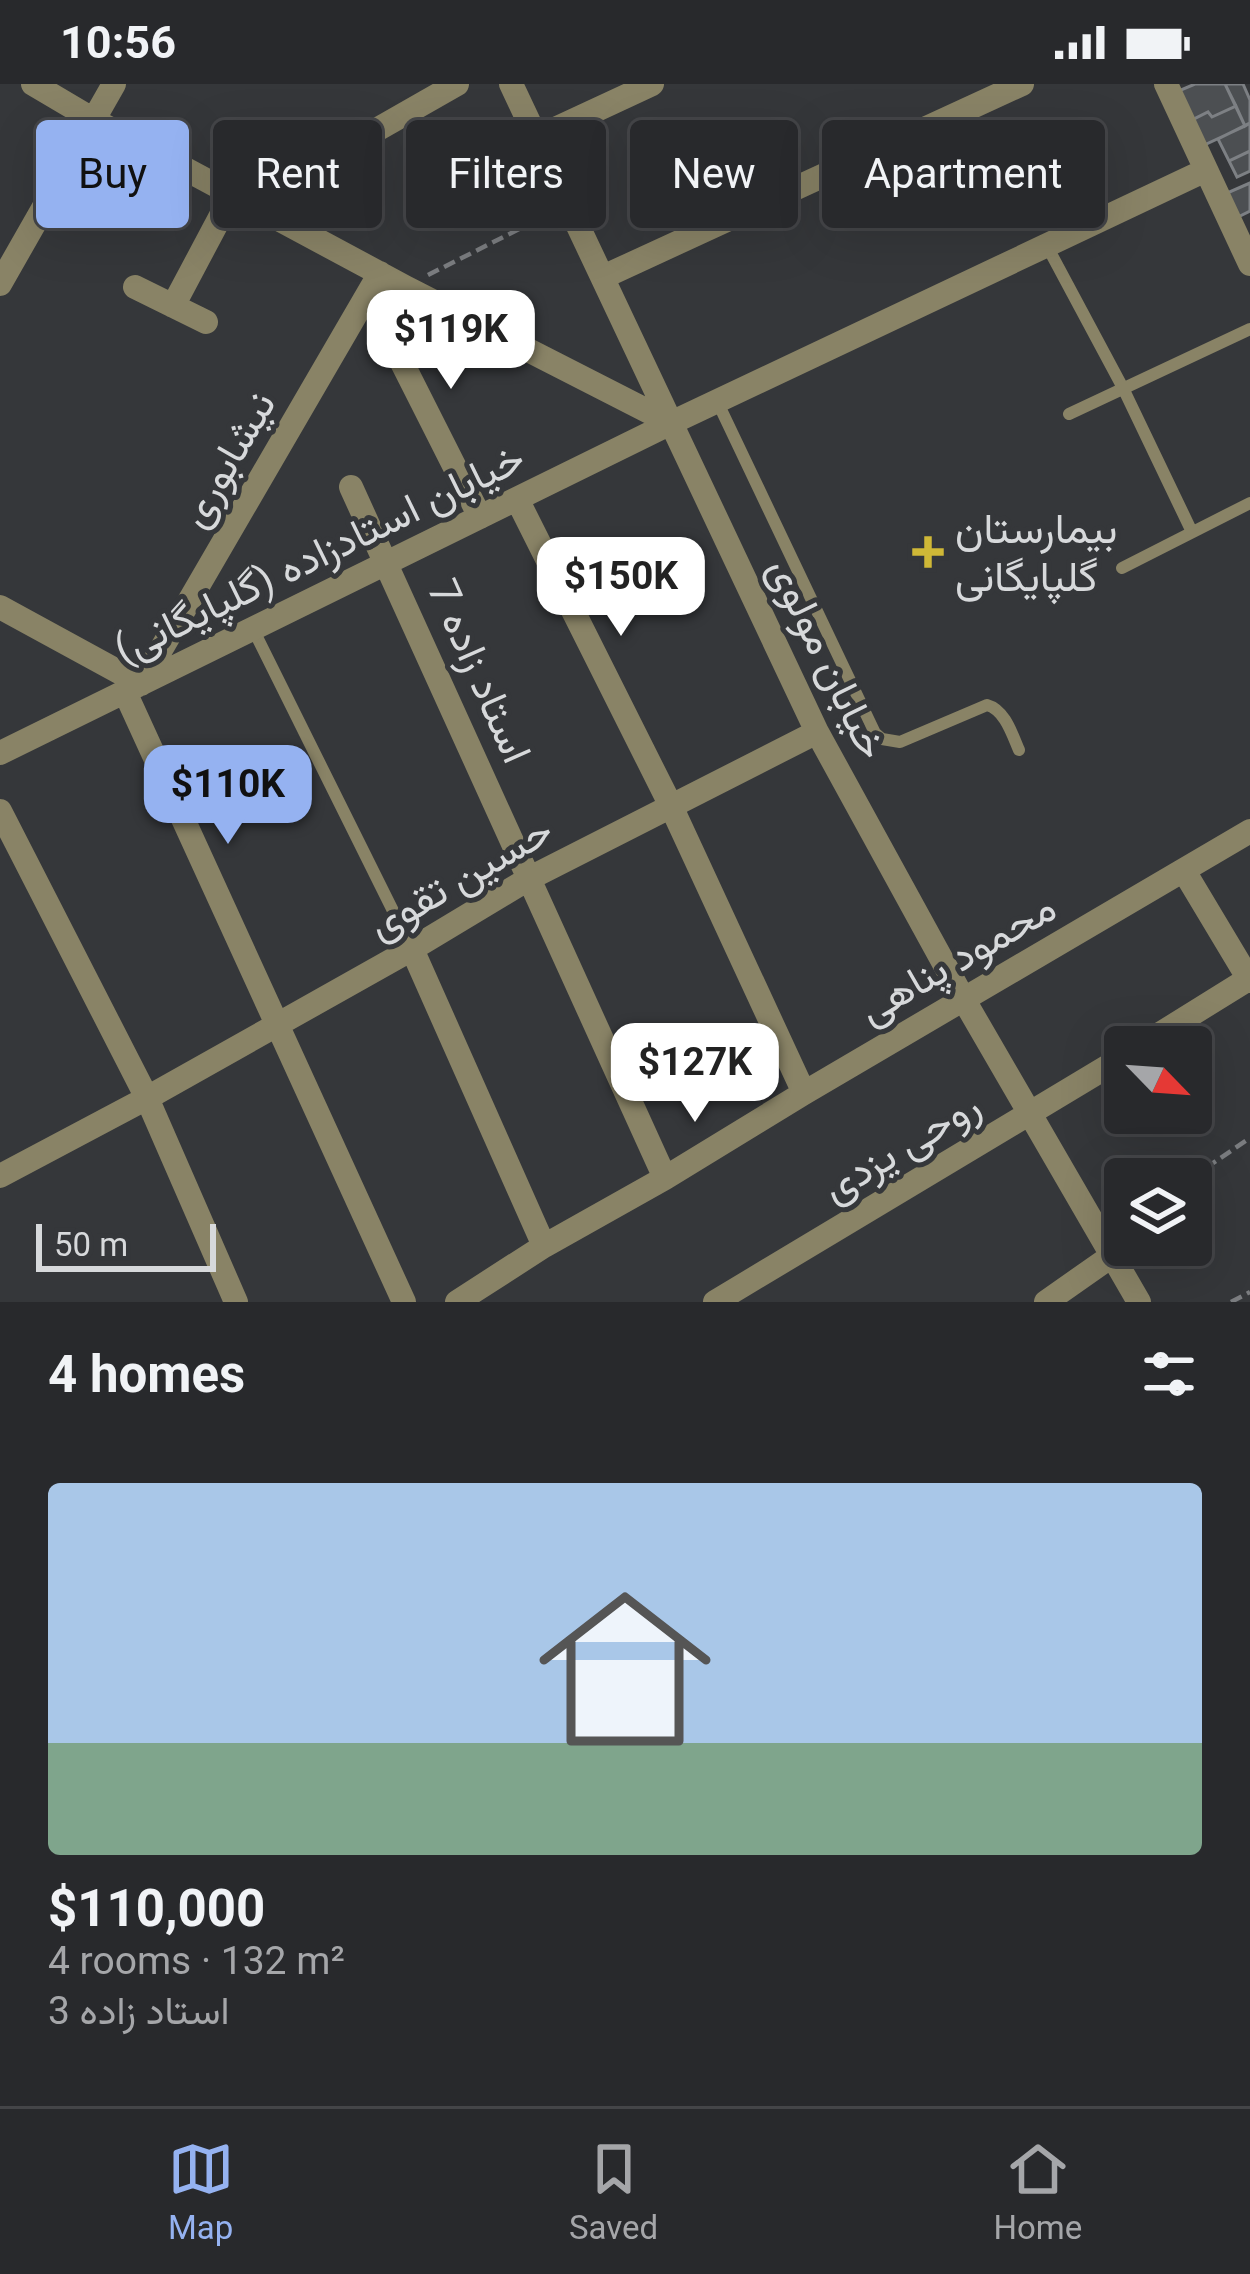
<!DOCTYPE html>
<meta charset="utf-8">
<style>
:root{--surface:#28292c;--page:#343538;--text:#f1f3f6;--muted:#a5a6a9;--line:#444548;--accent:#95b2f1}
body{margin:0;font-family:Roboto,Vazirmatn,sans-serif;background:var(--page);color:var(--text);height:100vh;display:flex;flex-direction:column;font-size:45px;white-space:nowrap}
*{box-sizing:border-box;margin:0}
p{font-size:39px;color:var(--muted)}
.icon{flex:none;width:66px;height:66px;fill:none;stroke:currentColor;stroke-width:2;stroke-linecap:round;stroke-linejoin:round}
.map{position:relative;height:1218px;overflow:hidden}
.panel{display:flex;flex-direction:column;background:var(--surface);flex:1}
.panel>*{flex:none}
.banner{position:absolute;left:36px;top:36px;width:1179px;height:108px;display:flex;gap:24px}
.needle{width:78px;rotate:115deg}
.controls{position:absolute;left:1104px;top:942px;display:grid;gap:24px}
.controls a{display:grid;place-items:center;width:108px;height:108px;border-radius:12px;background:var(--surface);box-shadow:0 12px 48px #0002,0 0 0 3px var(--line);font-size:60px}
.scale{position:absolute;left:36px;bottom:30px;width:180px;box-sizing:border-box;padding-left:12px;border:6px solid #d7d9db;border-top:0;font-size:33px;line-height:42px;white-space:nowrap;color:#d7d9db;-webkit-text-stroke:9px #35373a;paint-order:stroke}
.price{position:absolute;translate:-50% -102px;padding:0 27px;border-radius:24px;background:#fff;color:#222;font-size:39px;line-height:78px;filter:drop-shadow(0 3px 6px #0008)}
.price::after{content:'';position:absolute;left:50%;top:72px;width:36px;height:27px;margin-left:-18px;background:inherit;clip-path:polygon(0 0,100% 0,50% 100%)}
.price.selected{background:var(--accent);color:#111}
ul{padding:0;list-style:none}
li{display:grid;align-content:center;gap:24px;height:636px;padding:0 48px}
li span{display:grid;place-items:center;height:372px;border-radius:12px;color:#555}
li>.icon{margin-inline-start:auto}
span .icon{width:216px;height:216px;fill:#fffc;stroke-width:1}
li b{font-size:51px}
h2{display:flex;justify-content:space-between;align-items:center;height:144px;padding:0 48px;font-size:51px}
.tag{padding:0 42px;border-radius:12px;background:var(--surface);box-shadow:0 12px 48px #0002,0 0 0 3px var(--line);font-size:42px;line-height:108px}
.tag.selected{background:var(--accent);color:#111}
.status{display:flex;justify-content:space-between;align-items:center;height:84px;padding:0 60px;background:var(--surface);direction:ltr}
.status svg{height:33px;fill:currentColor}
.menu{display:flex;justify-content:space-around;align-items:center;height:168px;border-top:3px solid var(--line);background:var(--surface);font-size:33px;color:var(--muted)}
.menu a{display:grid;justify-items:center;gap:6px}
.menu .selected{color:var(--accent)}
.map>svg:first-child{display:block}
.building{fill:#4c4f52;stroke:#7d8084;stroke-width:3}
.lines{fill:none;stroke-linecap:round;stroke-linejoin:round}
.path{stroke:#7b7d80;stroke-width:4.5;stroke-dasharray:12 6;stroke-linecap:butt}
.service{stroke:#898366;stroke-width:12}
.minor{stroke:#898366;stroke-width:24}
.poi-dot{fill:#cfb837;stroke:#35373a;stroke-width:4.5}
.labels{text-anchor:middle;dominant-baseline:central;stroke-width:10;stroke-linejoin:round;paint-order:stroke}
.street-label{font-size:42px;fill:#d7d9db;stroke:#35373a}
.poi-label{font-size:42px;fill:#d7d9db;stroke:#35373a;text-anchor:start}
</style>
<div class="status"><b>10:56</b><svg viewBox="0 0 49 12"><path d="M0 12V9h3v3zM5 12V6h3v6zM10 12V3h3v9zM15 12V0h3v12zM26 1h20v11H26zM47 4h2v5h-2z"/></svg></div>
<div class="map">
<svg width="1250" height="1218" viewBox="0 0 1250 1218">
<rect width="100%" height="100%" fill="#35373a"/>
<path class="building" d="M1195,0H1225L1236,22L1212,33L1208,28L1190,37L1176,8Z
M1225,0H1243L1250,16V39L1245,42Z
M1236,22L1245,42L1202,62L1190,37L1208,28L1212,33Z
M1250,39V67L1229,77L1218,55Z
M1250,67V87L1237,93L1229,77Z
M1250,99V127L1238,133L1227,109Z"/>
<g class="lines">
<path class="path" d="M428,191L547,131
M1191,1094L1250,1054
M1231,1218L1250,1208"/>
<path class="service" d="M1047,162L1123,304L1192,448
M717,317L875,649L882,655L900,658L987,621C1005,626 1012,650 1019,666
M1069,330L1250,245
M1122,484L1250,419
M253,545L412,865"/>
<path class="minor" d="M33,0L94,36L405,203L671,339
M511,0L817,648L964,916L1139,1218
M1166,0L1250,180
M536,54L652,0
M250,118L457,0
M603,193L1022,0
M379,198L376,227L480,433
M0,200L114,0
M135,203L206,238
M173,222L233,109
M351,403L665,1094
M517,415L671,722L804,1009
M0,523L141,600L380,189
M125,608L404,1218
M0,669L671,339L1206,86
M0,727L147,1014L236,1218
M1184,787L1250,897
M412,865L544,1162
M1139,963L1250,894
M0,1092L147,1014L412,865L530,794L817,648
M457,1218L544,1162L665,1094L804,1009L1250,747
M715,1218L1125,972
M1046,1218L1113,1171"/>
</g>
<path class="poi-dot" d="M922 450h12v12h12v12h-12v12h-12v-12h-12v-12h12z"/>
<g class="labels">
<g class="street-label">
<text transform="translate(227 375) rotate(-60)">نیشابوری</text>
<text transform="translate(319 469) rotate(-26)">خیابان استادزاده (گلپایگانی)</text>
<text transform="translate(828 574) rotate(64)">خیابان مولوی</text>
<text transform="translate(480 587) rotate(66)">استاد زاده 7</text>
<text transform="translate(460 793) rotate(-30)">حسین تقوی</text>
<text transform="translate(957 874) rotate(-30)">محمود پناهی</text>
<text transform="translate(901 1062) rotate(-31)">روحی یزدی</text>
</g>
<g class="poi-label">
<text x="955" y="444">بیمارستان<tspan x="955" dy="48">گلپایگانی</tspan></text>
</g>
</g>
</svg>
<div class="controls">
<a><svg class="needle" viewBox="-14 -14 28 28"><path d="M0-13l5 13h-10z" fill="#e53935"/><path d="M0 13l5-13h-10z" fill="#a5a6a9"/></svg></a>
<a><svg class="icon" aria-label="layers" viewBox="0 0 24 24"><path d="M12 4l9 5-9 5-9-5zM3 14l9 5 9-5"/></svg></a>
</div>
<div class="scale">50 m</div>
<b class="price" style="left:451px;top:308px">$119K</b>
<b class="price" style="left:621px;top:555px">$150K</b>
<b class="price selected" style="left:228px;top:763px">$110K</b>
<b class="price" style="left:695px;top:1041px">$127K</b>
<div class="banner">
<a class="tag selected">Buy</a>
<a class="tag">Rent</a>
<a class="tag">Filters</a>
<a class="tag">New</a>
<a class="tag">Apartment</a>
</div>
</div>
<section class="panel">
<h2>4 homes<svg class="icon" aria-label="filters" viewBox="0 0 24 24"><path d="M4 7h16M4 17h16"/><circle cx="9" cy="7" r="2"/><circle cx="15" cy="17" r="2"/></svg></h2>
<ul>
<li><span style="background:linear-gradient(#a9c7e8 70%,#7fa58c 0)"><svg class="icon" aria-label="home" viewBox="0 0 24 24"><path d="M3 11l9-7 9 7M6 9v11h12V9"/></svg></span><div><b>$110,000</b><p>4 rooms · 132 m²</p><p>استاد زاده 3</p></div></li>
</ul>
</section>
<nav class="menu">
<a class="selected"><svg class="icon" aria-label="map" viewBox="0 0 24 24"><path d="M3 6l6-2 6 2 6-2v14l-6 2-6-2-6 2zM9 4v14M15 6v14"/></svg>Map</a>
<a><svg class="icon" aria-label="saved" viewBox="0 0 24 24"><path d="M7 4h10v16l-5-4-5 4z"/></svg>Saved</a>
<a><svg class="icon" aria-label="home" viewBox="0 0 24 24"><path d="M3 11l9-7 9 7M6 9v11h12V9"/></svg>Home</a>
</nav>
